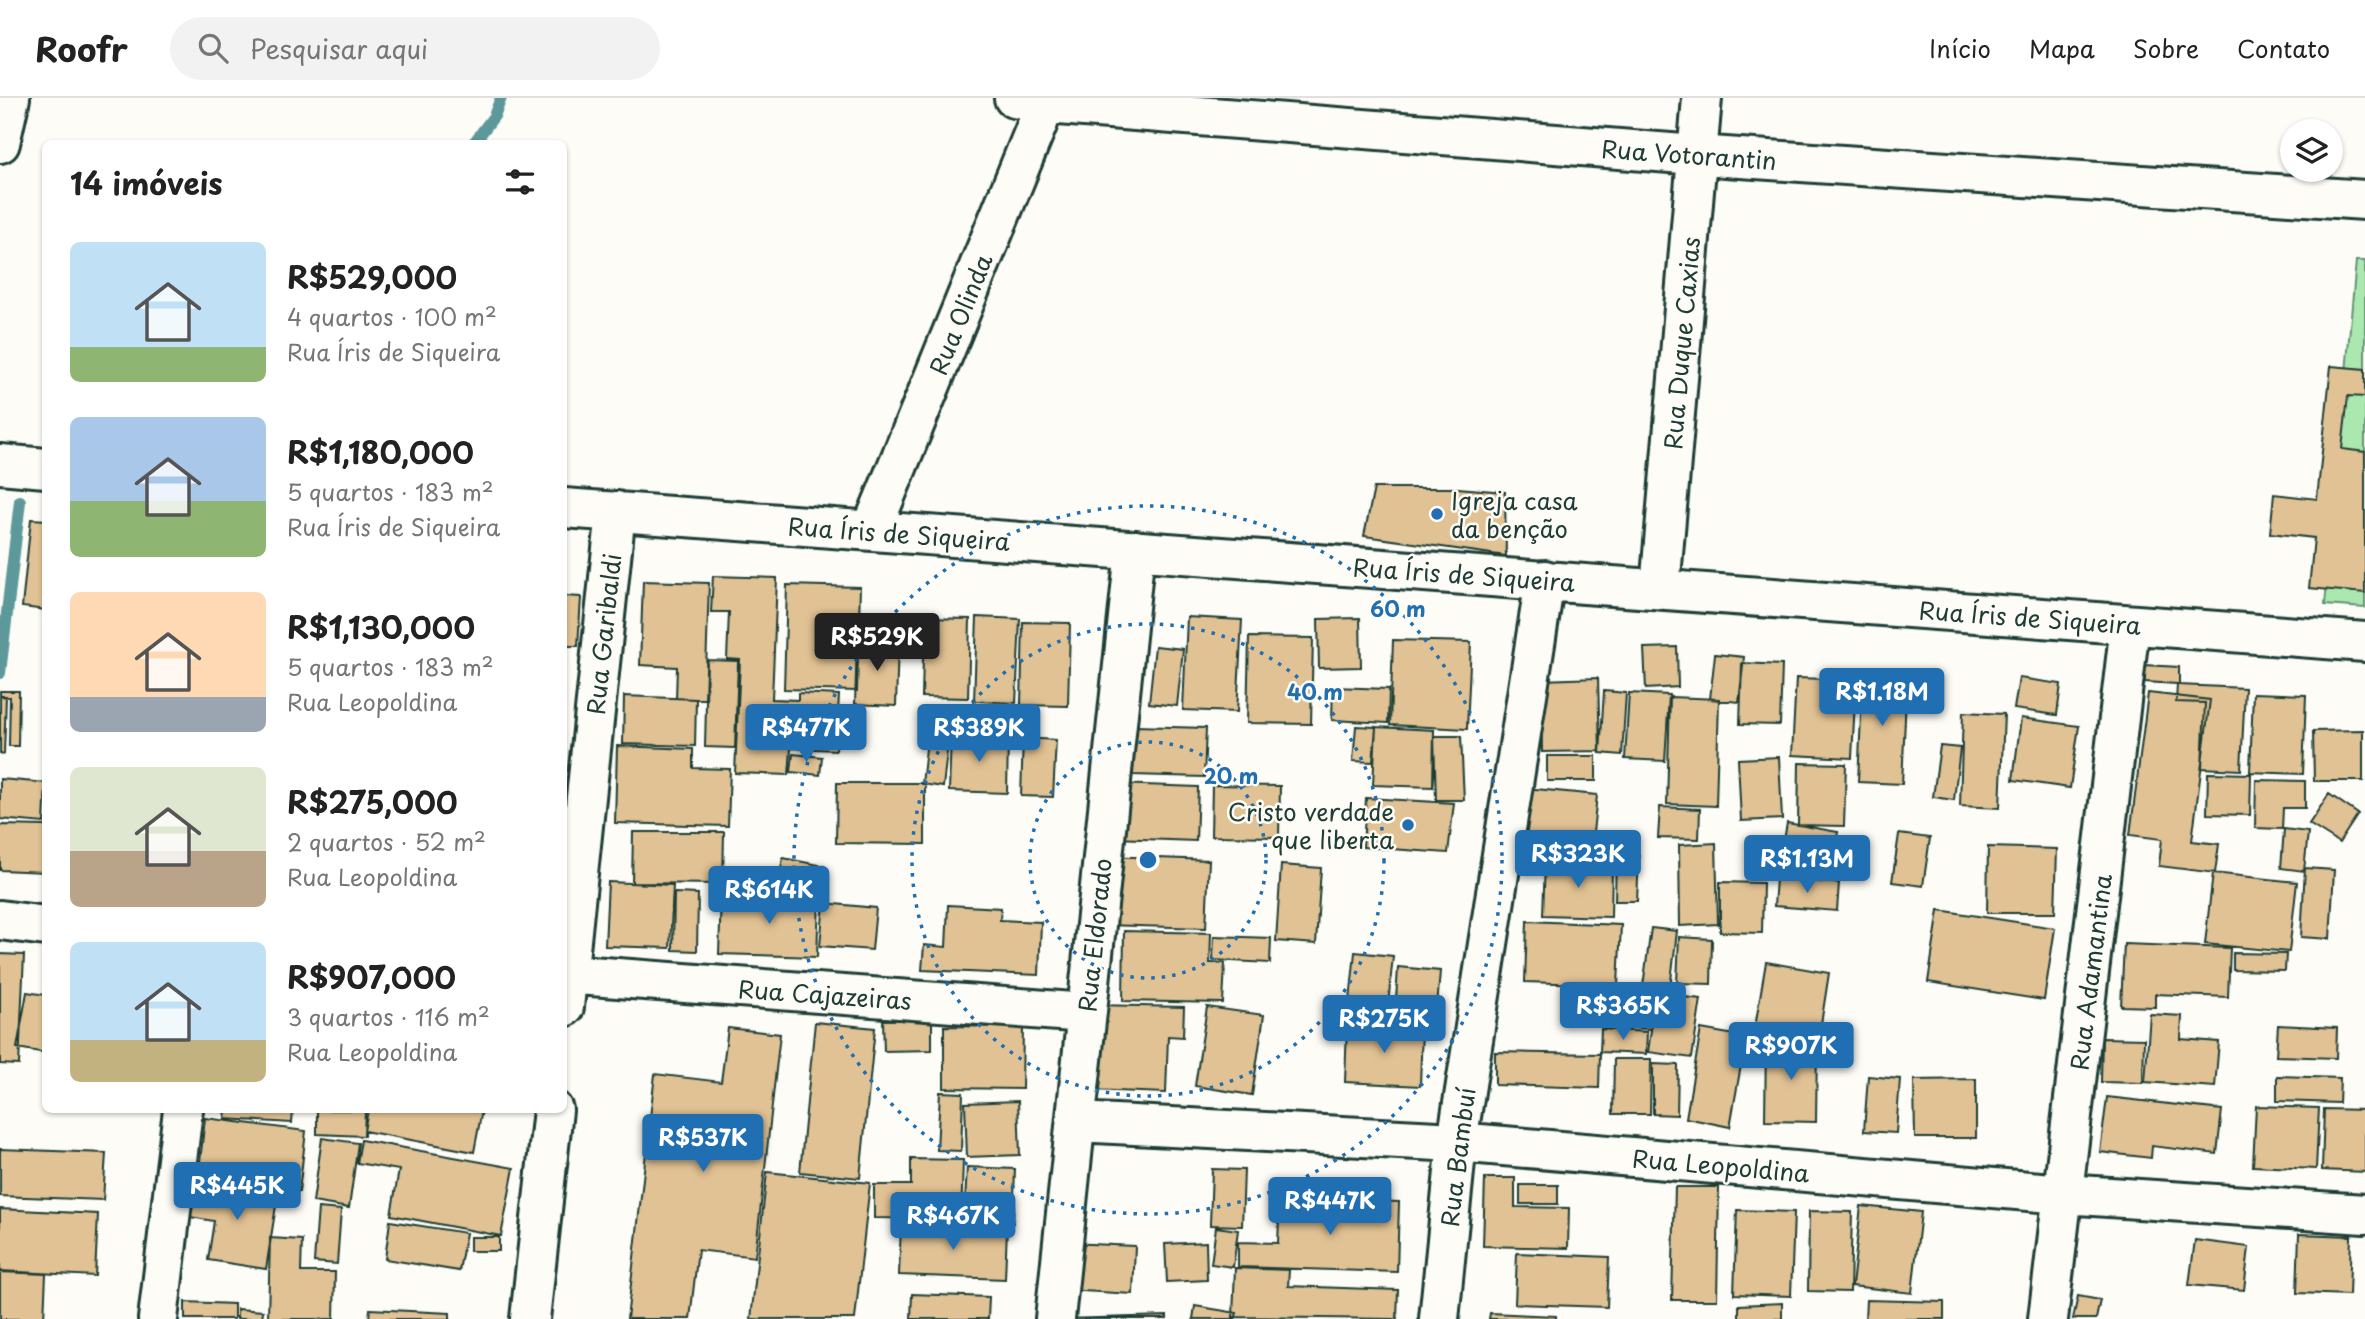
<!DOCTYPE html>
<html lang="pt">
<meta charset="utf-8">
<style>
:root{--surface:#fff;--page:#f2f2f2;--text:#222;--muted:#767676;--line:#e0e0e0;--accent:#1f6fb2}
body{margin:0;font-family:"Playpen Sans",sans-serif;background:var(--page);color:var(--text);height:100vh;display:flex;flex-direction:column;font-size:26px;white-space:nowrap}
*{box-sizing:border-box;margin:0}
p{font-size:23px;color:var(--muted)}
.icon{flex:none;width:38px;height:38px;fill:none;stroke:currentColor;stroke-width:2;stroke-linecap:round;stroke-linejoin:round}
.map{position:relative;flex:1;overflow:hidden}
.panel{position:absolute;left:42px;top:42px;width:525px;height:973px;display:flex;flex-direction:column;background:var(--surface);border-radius:10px;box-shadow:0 2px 5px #0004}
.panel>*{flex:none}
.fabs{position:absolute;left:2280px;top:21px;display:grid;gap:14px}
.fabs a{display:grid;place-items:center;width:63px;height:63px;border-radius:50%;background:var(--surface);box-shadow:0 2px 5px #0004;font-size:35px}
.price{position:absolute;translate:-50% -60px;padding:0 16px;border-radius:7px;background:var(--accent);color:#fff;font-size:23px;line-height:46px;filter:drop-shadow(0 2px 4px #0008)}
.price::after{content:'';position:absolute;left:50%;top:42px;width:21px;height:16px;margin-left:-10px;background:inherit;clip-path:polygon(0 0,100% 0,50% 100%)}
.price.selected{background:#222;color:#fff}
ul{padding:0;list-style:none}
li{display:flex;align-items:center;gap:21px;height:175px;padding:0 28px}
li span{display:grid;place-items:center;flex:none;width:196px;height:140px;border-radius:10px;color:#555}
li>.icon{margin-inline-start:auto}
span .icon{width:84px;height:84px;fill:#fffc;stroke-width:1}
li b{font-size:30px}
h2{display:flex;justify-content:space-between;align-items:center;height:84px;padding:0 28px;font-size:30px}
header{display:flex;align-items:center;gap:42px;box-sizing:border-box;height:98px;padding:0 35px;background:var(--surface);border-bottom:2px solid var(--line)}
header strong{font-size:33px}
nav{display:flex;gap:38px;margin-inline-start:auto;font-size:24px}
.search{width:490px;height:63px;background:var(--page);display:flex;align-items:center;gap:18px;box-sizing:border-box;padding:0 24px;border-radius:38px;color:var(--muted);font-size:26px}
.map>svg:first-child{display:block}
.garden{fill:#aae8b0;stroke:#649272;stroke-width:2}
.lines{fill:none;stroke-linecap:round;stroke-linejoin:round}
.stream{stroke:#5d999b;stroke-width:12}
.building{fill:#e1c294;stroke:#1f3d34;stroke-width:2}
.minor-casing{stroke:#1f3d34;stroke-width:44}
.minor{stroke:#fdfcf7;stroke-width:38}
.ring{fill:none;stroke:#1f6fb2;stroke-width:3.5;stroke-dasharray:3.5 7}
.poi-dot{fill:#1f6fb2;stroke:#fdfcf7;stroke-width:2.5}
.labels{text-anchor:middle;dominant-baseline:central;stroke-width:5;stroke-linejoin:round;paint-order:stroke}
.street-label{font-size:24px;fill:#1f3d34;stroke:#fdfcf7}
.poi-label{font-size:24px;fill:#1f3d34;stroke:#fdfcf7;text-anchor:start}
.centre{fill:#1f6fb2;stroke:#fdfcf7;stroke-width:3.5}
.ring-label{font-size:21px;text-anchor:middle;font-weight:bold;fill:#1f6fb2;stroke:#fdfcf7;stroke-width:5;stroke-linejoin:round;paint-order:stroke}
</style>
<header>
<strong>Roofr</strong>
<div class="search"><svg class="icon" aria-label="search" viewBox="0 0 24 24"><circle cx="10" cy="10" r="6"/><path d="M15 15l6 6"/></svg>Pesquisar aqui</div>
<nav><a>Início</a><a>Mapa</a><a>Sobre</a><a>Contato</a></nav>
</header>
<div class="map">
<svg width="2365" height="1221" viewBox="0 0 2365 1221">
<rect width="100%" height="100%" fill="#fdfcf7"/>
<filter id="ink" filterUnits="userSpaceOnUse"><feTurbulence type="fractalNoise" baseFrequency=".0143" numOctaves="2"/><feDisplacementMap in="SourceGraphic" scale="14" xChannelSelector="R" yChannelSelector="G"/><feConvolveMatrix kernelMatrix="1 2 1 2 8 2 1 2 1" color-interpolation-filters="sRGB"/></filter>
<g filter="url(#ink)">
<path class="garden" d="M2356,163H2365V510L2325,507Z"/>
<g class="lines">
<path class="stream" d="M473,46L494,18L501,0
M0,575L20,403"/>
</g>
<path class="building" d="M2331,268L2365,271V299L2348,298L2342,351L2365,354V495L2309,490L2314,440L2270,435L2274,396L2317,401Z
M1374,390H1458L1505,394L1506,458L1364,438Z
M31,421L46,422V512L22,509Z
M713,478L777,480L772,601L798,602V595L839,597L836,652L791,650L789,677L735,675L740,562L727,561L729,514H711Z
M643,483L709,485L705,601H676L677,569L640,567Z
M787,487L860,489L857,593L784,591Z
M564,498L581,499L578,548H564Z
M977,519L1020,521L1016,605L974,603Z
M1187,519L1242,522L1237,614L1183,612Z
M924,520L970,521L968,600L922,599Z
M1360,520L1361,569L1319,570L1318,521Z
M1023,524L1070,525L1068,608L1021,607Z
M1249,539L1313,540L1311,626L1247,625Z
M857,542L898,544L896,608L855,606Z
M1393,542L1471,544L1467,631L1390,627Z
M1155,548L1183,551L1177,608L1149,605Z
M1677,549L1678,589L1646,591L1644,550Z
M1715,556L1744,559L1739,604L1710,601Z
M707,562L738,563L735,650L705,649Z
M1742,565L1782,567L1780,627L1740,626Z
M2145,567L2179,569V587L2245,590L2241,672L2202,670L2205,605L2176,604L2177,586L2145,584Z
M1863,574L1907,576L1902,686L1858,684Z
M1598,580L1600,653L1542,654L1541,582Z
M1796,580L1856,582L1852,660L1792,657Z
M2019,580L2061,586L2057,617L2014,611Z
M1333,589L1389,591L1388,625L1332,622Z
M0,593H19L18,648H9L10,599L0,598Z
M1604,593L1626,595L1622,657L1600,655Z
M1629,595L1669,597L1665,663L1625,661Z
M2148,595L2210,602L2192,743L2219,746L2215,775L2159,768L2162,741L2130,737Z
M2253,595L2306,597L2303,676L2250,674Z
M0,598H6L4,656H0Z
M624,598L696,601L695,648L623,646Z
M1670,599L1719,601L1716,708L1667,706Z
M1963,614L2004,616L2000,710L1960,708Z
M2021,620L2079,628L2070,690L2013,682Z
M1135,628L1206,630L1204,679L1133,677Z
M1356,628L1376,629L1373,664L1353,663Z
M1376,629L1434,632L1433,689L1373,687Z
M2363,632V683H2314L2313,633Z
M928,633L949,635L943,689L922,686Z
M951,638L1008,639L1007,695L949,693Z
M1434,638H1461L1464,702H1436Z
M1023,640L1056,642L1053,699L1021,698Z
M617,648L693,651V670L730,671L728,728L615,725Z
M1940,648L1960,650L1954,702L1933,699Z
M793,656L822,659L820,677L791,674Z
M1547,658H1596V683H1547Z
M1779,659L1782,721L1741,723L1738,661Z
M1799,665L1846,666L1844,728L1798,727Z
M2208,675L2251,676L2250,717L2207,716Z
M0,681L46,685L44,725L0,721Z
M2256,682L2305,683V710H2283L2282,731L2255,730Z
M837,685H925V746L836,745Z
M1116,686L1198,689L1196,743L1115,740Z
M1212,687L1280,688L1279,739L1211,738Z
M1525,690L1597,697L1592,744L1520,737Z
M2329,696L2358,716L2339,745L2309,726Z
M1366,700L1454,705L1448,755L1363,749Z
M1660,709L1700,711L1699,741L1658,740Z
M1787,725L1838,734L1833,762L1782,754Z
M0,727L46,728V774L0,772Z
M2284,731L2308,734L2304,773L2281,770Z
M633,734H724L723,786L632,785Z
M1899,736L1930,740L1923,788L1892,784Z
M1716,745L1718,826L1680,828L1679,747Z
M1988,749L2057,751L2055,815H1987Z
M1616,757H1639L1637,803H1615Z
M1107,758L1209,762L1206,830L1104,827Z
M783,760L824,768L819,802L777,794Z
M1545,764L1612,766L1611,819L1543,817Z
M1281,767L1321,770L1316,846L1276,843Z
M2305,770L2334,772L2330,841L2301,839Z
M2213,775L2297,784L2289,854L2205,846Z
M1776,781L1839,785L1837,813L1774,808Z
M608,784L673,787L670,850L605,848Z
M1720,784L1763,785L1762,835L1720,834Z
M674,795L698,796L697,853L673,852Z
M721,797L819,800L817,859L719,856Z
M824,805L876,810L872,852L820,848Z
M948,807L1001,810L1000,822L1041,824L1039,877L922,872L924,847L946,849Z
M1939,812L2055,830L2044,902L1928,884Z
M1527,823L1621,827L1618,887L1525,884Z
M1651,830L1677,833L1670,891L1643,888Z
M1124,833L1211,835L1210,865H1225L1223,905L1123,903Z
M1214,838L1271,840L1270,865L1213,862Z
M1679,839L1712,841L1711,886L1677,885Z
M2124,846L2230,850L2228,899L2155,896V909L2121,908Z
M1355,854L1393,858L1386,926L1348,922Z
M2233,855L2286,856L2285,873L2233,872Z
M0,856L24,857L19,967L0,966Z
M1766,864L1829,875L1819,939L1755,929Z
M1398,869L1440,873L1436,922L1395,919Z
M1602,888L1653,890L1651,931L1600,928Z
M27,894L46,897V955L17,950Z
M1656,896L1701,901L1692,960L1648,954Z
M1094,907L1184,909L1183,939L1168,938L1166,995L1091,992Z
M1207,909L1264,917L1252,997L1195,988Z
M2150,916L2182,918L2181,941L2219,944L2215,989L2145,984Z
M932,921V952L884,953L883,922Z
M815,924L875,930L860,1080L800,1074Z
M1347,927L1422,930L1420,988L1345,984Z
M2278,927L2337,930L2336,960L2276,958Z
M944,928L1023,929L1022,991L944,990Z
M728,930L780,936L755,1159L698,1152L690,1221H627L655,976L721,984Z
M1601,931L1647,934L1646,956L1600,954Z
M1701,931L1746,939L1730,1029L1686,1020Z
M2102,940L2144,941L2143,985L2101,984Z
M1766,944L1817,945L1816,1024L1765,1023Z
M1495,954L1600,956L1599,990L1495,987Z
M1614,961H1651L1650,1016H1613Z
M1653,966L1678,967L1677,1017L1653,1016Z
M1868,978L1900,981L1896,1035L1864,1033Z
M2277,978L2340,980L2339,1005L2277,1003Z
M1976,981V1040H1915L1914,982Z
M940,994L963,995L961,1053L937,1052Z
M2107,999L2222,1012L2217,1056L2152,1048L2151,1060L2100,1054Z
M1018,1003L1020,1057L967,1059L965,1005Z
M2256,1008L2319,1010L2316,1071L2253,1068Z
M2324,1011L2365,1012V1074L2322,1072Z
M226,1012H293L292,1025L225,1021Z
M317,1012H365L364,1038L317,1036Z
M368,1012H482L474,1054L364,1033Z
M205,1020L306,1033L299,1094L198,1081Z
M322,1040L358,1045L349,1110L313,1104Z
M361,1042L514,1070L501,1138L391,1117L399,1072L357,1065Z
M0,1051L106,1055L103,1102L0,1098Z
M911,1061L963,1062L961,1121L874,1120V1087H911Z
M967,1069L1015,1071L1013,1125L964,1123Z
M1212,1071L1244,1072L1242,1128L1210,1127Z
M767,1074L870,1085L855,1221H751Z
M1485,1080H1515V1109L1569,1110L1568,1150L1483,1148Z
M196,1083L278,1095L266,1171L208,1162L214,1123L190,1119Z
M1520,1087H1558V1106H1520Z
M1675,1089H1719L1717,1202H1672Z
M1280,1100L1399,1104L1397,1174L1238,1169V1144L1278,1145Z
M1861,1108L1921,1114L1912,1195L1852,1188Z
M318,1110L341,1112L337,1166L314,1164Z
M0,1111L98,1116L95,1178L0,1173Z
M1737,1112L1794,1114L1791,1198L1734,1196Z
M1809,1113L1852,1114L1850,1194L1808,1193Z
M390,1123L466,1135L459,1173L385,1161Z
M901,1127L1007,1130L1005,1181L899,1177Z
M1216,1129L1238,1132L1233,1169L1211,1166Z
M2299,1136L2351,1138L2349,1197L2297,1195Z
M470,1139H499V1153H470Z
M270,1140L302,1142L301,1174H335L334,1221H268Z
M2195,1142L2249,1149L2244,1192L2189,1187Z
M1206,1144L1207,1182L1167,1184L1165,1146Z
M1068,1145L1135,1148L1133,1196L1065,1192Z
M1517,1155L1609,1159L1607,1209L1515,1206Z
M1235,1170L1289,1172L1288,1188L1398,1192L1397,1221L1233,1219Z
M0,1174L46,1176L44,1221H0Z
M912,1196L989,1199L988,1221H911Z
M2078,1198L2100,1202L2096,1221H2073Z
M1866,1202L1944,1204V1221H1865Z
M185,1204L234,1206V1221H185Z
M1782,1205V1221H1739V1207Z
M1195,1208L1237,1215L1235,1221H1193Z
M237,1211L263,1213L262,1221H237Z
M370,1211L450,1215V1221H369Z
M1490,1215L1556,1218V1221H1489Z
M1167,1218V1221H1063Z"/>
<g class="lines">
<g class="minor-casing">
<path id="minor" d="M1014,0L1046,6L1696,57L2365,102
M0,45L10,0
M0,366L46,370
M564,410L2365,544
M871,433L1048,0
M1660,491L1702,0
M0,822L46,828
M564,876L1086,915
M564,909L616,413
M1077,1024L1457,1044L2064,1096L2365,1116
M158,1221L183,1012
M530,1221L553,1012
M1055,1221L1135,452
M1439,1221L1457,1044L1545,482
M2048,1221L2130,527"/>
</g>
<use href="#minor" class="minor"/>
</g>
</g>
<g class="ring">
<circle cx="1148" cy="762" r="118"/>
<circle cx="1148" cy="762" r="236"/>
<circle cx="1148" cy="762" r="354"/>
</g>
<g class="poi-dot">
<circle cx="1437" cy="416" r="7"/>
<circle cx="1408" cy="727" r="7"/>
</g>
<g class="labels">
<g class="street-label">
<text transform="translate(1689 56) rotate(4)">Rua Votorantin</text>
<text transform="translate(960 216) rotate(-68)">Rua Olinda</text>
<text transform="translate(1681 245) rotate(-85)">Rua Duque Caxias</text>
<text transform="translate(899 435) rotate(4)">Rua Íris de Siqueira</text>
<text transform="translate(1464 476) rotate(4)">Rua Íris de Siqueira</text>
<text transform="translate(2030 519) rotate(4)">Rua Íris de Siqueira</text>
<text transform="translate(603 536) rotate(-84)">Rua Garibaldi</text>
<text transform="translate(1094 837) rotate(-84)">Rua Eldorado</text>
<text transform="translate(2090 874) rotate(-83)">Rua Adamantina</text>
<text transform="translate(825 896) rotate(4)">Rua Cajazeiras</text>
<text transform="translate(1457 1059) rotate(-83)">Rua Bambuí</text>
<text transform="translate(1721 1067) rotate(5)">Rua Leopoldina</text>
</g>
<g class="poi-label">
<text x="1451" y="402">Igreja casa<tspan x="1451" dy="28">da benção</tspan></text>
<text x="1394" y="713" text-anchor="end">Cristo verdade<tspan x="1394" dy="28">que liberta</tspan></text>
</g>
</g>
<circle cx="1148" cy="762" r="10" class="centre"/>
<g class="ring-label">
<text x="1398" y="519">60 m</text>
<text x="1315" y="602">40 m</text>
<text x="1231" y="686">20 m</text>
</g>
</svg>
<div class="fabs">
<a><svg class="icon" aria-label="layers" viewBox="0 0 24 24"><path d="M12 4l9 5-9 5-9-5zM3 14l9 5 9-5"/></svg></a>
</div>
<b class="price selected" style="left:877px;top:575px">R$529K</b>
<b class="price" style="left:1882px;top:630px">R$1.18M</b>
<b class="price" style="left:806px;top:666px">R$477K</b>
<b class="price" style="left:979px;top:666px">R$389K</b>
<b class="price" style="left:1578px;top:792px">R$323K</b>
<b class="price" style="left:1807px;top:797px">R$1.13M</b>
<b class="price" style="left:769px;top:828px">R$614K</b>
<b class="price" style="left:1623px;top:944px">R$365K</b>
<b class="price" style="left:1384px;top:957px">R$275K</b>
<b class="price" style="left:1791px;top:984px">R$907K</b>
<b class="price" style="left:703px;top:1076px">R$537K</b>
<b class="price" style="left:237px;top:1124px">R$445K</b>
<b class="price" style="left:1330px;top:1139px">R$447K</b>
<b class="price" style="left:953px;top:1154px">R$467K</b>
<section class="panel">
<h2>14 imóveis<svg class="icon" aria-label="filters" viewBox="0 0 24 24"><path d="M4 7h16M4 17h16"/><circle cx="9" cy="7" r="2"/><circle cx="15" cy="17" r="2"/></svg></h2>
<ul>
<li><span style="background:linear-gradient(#bfe0f5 75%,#8fb573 0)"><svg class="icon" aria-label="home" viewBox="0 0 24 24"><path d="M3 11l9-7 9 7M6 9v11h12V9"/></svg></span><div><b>R$529,000</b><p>4 quartos · 100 m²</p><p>Rua Íris de Siqueira</p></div></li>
<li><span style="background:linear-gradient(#a9c7e8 60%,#8fb573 0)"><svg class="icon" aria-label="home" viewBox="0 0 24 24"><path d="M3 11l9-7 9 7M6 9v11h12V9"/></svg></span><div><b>R$1,180,000</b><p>5 quartos · 183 m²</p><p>Rua Íris de Siqueira</p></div></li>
<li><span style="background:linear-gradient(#ffd9b3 75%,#9aa5b1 0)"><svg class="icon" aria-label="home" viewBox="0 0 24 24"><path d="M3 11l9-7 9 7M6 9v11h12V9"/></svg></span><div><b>R$1,130,000</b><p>5 quartos · 183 m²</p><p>Rua Leopoldina</p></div></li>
<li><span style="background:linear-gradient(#dfe7d0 60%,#b9a48a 0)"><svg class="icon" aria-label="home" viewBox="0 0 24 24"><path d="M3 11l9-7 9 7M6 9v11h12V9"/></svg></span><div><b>R$275,000</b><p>2 quartos · 52 m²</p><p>Rua Leopoldina</p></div></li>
<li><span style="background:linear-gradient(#bfe0f5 70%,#c2b280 0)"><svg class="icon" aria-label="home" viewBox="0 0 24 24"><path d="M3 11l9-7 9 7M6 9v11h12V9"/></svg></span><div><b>R$907,000</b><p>3 quartos · 116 m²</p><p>Rua Leopoldina</p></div></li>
</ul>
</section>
</div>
